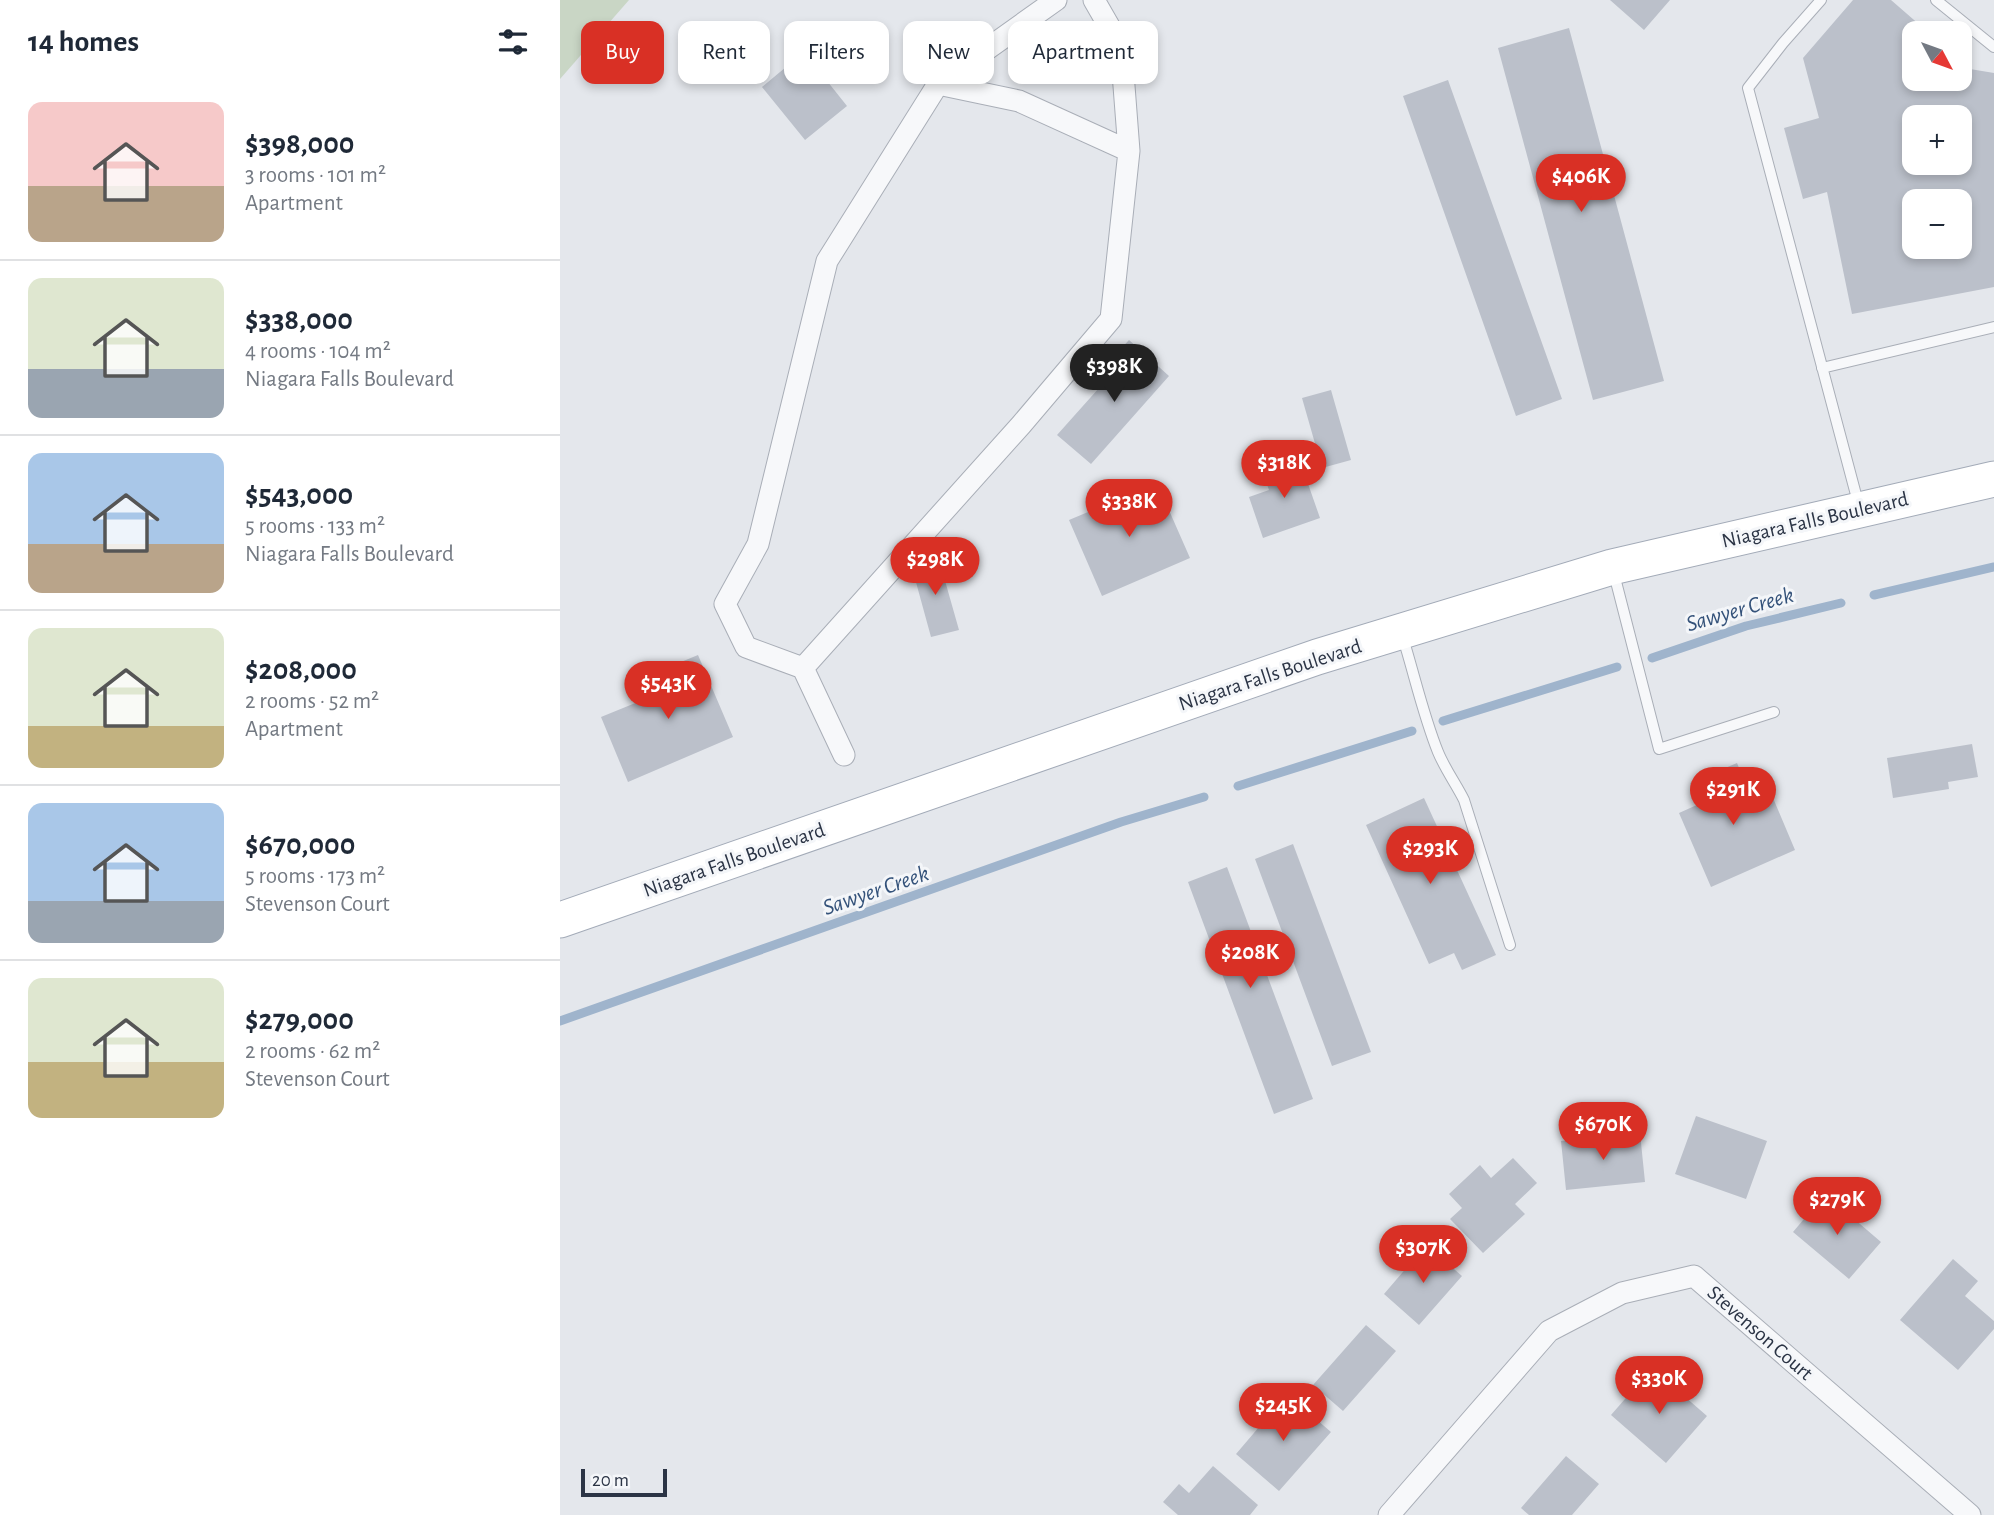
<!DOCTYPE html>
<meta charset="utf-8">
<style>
:root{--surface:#fff;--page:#f6f6f7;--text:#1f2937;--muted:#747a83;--line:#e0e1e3;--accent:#d93025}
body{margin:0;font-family:"Alegreya Sans",sans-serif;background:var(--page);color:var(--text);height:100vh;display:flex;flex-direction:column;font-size:26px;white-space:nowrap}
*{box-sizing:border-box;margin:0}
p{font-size:23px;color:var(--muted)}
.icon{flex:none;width:38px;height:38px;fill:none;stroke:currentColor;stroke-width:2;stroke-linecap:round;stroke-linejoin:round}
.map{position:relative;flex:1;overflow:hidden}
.panel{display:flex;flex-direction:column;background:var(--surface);width:560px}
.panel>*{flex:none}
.banner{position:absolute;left:21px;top:21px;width:665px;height:63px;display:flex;gap:14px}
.needle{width:46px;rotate:131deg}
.fabs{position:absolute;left:1342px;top:21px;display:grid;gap:14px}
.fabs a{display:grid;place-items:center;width:70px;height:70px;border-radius:14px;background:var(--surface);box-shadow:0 4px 10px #0003;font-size:35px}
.scale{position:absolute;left:21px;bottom:18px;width:86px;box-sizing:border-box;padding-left:7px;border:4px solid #2b3445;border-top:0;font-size:19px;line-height:24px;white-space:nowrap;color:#2b3445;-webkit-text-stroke:5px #f4f6f9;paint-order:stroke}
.price{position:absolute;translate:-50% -60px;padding:0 16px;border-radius:24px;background:var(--accent);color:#fff;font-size:23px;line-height:46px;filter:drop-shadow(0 2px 4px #0008)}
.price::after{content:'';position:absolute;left:50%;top:42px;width:21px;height:16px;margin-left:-10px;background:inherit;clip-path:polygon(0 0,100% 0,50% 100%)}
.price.current{background:#222;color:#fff}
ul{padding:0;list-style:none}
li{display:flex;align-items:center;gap:21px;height:175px;padding:0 28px}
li+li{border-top:2px solid var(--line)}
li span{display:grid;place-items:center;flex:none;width:196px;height:140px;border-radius:14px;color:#555}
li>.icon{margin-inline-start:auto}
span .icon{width:84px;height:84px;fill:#fffc;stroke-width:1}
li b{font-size:30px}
h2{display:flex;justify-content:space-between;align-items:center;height:84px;padding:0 28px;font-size:30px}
.tag{padding:0 24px;border-radius:14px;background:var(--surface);box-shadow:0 4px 10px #0003;font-size:24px;line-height:63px}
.tag.current{background:var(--accent);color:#fff}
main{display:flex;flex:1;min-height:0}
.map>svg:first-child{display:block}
.green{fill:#c9d6c5}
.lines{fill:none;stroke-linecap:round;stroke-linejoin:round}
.stream{stroke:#9fb4cc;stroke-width:9}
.building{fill:#bbc0ca;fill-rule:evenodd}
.lane-casing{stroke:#a9aeb7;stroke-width:12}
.street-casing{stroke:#a9aeb7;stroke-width:23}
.primary-casing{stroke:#a3abb8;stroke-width:37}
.lane{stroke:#f7f8fa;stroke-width:10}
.street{stroke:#f7f8fa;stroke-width:21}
.primary{stroke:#fff;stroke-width:35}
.labels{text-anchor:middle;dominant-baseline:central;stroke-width:6;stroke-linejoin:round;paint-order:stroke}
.street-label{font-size:21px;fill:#2b3445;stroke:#f4f6f9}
.water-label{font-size:23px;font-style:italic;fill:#34527a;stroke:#f4f6f9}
</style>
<main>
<section class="panel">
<h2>14 homes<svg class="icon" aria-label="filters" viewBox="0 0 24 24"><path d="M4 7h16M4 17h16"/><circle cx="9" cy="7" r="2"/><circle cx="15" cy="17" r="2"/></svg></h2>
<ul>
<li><span style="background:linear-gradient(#f6c9c9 60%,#b9a48a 0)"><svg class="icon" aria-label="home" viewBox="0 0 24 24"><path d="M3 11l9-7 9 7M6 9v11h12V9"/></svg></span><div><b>$398,000</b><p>3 rooms · 101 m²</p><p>Apartment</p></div></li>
<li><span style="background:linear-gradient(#dfe7d0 65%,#9aa5b1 0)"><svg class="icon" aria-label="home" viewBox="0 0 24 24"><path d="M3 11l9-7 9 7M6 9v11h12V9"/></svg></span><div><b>$338,000</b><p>4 rooms · 104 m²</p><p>Niagara Falls Boulevard</p></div></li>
<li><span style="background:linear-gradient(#a9c7e8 65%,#b9a48a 0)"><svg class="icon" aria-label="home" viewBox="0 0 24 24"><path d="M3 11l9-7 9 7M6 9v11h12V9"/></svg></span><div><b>$543,000</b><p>5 rooms · 133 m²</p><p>Niagara Falls Boulevard</p></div></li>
<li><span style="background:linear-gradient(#dfe7d0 70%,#c2b280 0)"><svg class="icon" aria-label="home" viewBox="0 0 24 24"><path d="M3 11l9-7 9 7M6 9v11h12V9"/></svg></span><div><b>$208,000</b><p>2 rooms · 52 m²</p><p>Apartment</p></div></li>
<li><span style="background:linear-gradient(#a9c7e8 70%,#9aa5b1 0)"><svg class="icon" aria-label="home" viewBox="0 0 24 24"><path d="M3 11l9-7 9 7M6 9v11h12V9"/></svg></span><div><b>$670,000</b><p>5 rooms · 173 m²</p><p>Stevenson Court</p></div></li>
<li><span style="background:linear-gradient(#dfe7d0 60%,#c2b280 0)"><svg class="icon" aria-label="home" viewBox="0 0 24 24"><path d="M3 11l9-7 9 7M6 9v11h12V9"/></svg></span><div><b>$279,000</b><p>2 rooms · 62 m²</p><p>Stevenson Court</p></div></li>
</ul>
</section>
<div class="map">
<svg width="1434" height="1515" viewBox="0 0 1434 1515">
<rect width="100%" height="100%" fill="#e4e7ec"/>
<path class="green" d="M0,0H69L0,79Z"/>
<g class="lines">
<path class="stream" d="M1314,595L1434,567
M1092,658L1186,626L1281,603
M883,721L1057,667
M678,786L852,731
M0,1021L561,822L644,797"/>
</g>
<path class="building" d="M1050,0H1110L1084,30Z
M1293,0H1331L1369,33H1354V79H1400V60L1410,69L1434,73V287L1292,314L1267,192L1243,199L1224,128L1259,118L1243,58ZM1354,117H1400V163H1354ZM1354,201H1400V247H1354Z
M1009,28L1104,381L1033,400L938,48Z
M244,52L287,106L245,140L202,87Z
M888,80L1002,399L956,416L843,96Z
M569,340L609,376L531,464L497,435L564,360L557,353Z
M771,390L791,460L762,468L742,398Z
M739,458L760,518L703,538L689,497L709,490L702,471Z
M597,483L630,558L542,596L509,520Z
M378,556L399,630L371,637L351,564Z
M138,655L173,737L68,782L41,717L95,695L87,676Z
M1412,744L1418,777L1388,782L1389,789L1333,798L1327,758Z
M1177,763L1195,806L1213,798L1235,850L1151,887L1119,813L1139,804L1130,783Z
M864,798L936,955L902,970L894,953L869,964L806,825Z
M733,844L811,1052L772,1066L695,859Z
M667,867L753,1099L714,1114L628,882Z
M1136,1116L1207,1141L1186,1199L1115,1174Z
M1080,1133L1085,1182L1006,1190L1001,1141Z
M953,1158L977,1183L955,1204L965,1214L923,1253L890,1219L902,1208L889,1194L920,1165L931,1178Z
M1265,1194L1321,1242L1289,1279L1233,1232Z
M866,1245L902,1276L859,1325L824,1294Z
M1393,1259L1418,1281L1405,1296L1434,1321V1329L1398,1370L1340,1320Z
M806,1325L836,1351L783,1411L753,1385Z
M1092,1368L1147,1416L1106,1463L1051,1415Z
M727,1394L771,1432L719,1491L676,1454Z
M1006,1456L1039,1484L1012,1515H969L961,1508Z
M653,1466L698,1505L690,1515H618L603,1502L619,1484L629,1493Z"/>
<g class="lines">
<g class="lane-casing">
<path id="lane" d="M1261,0L1223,43L1188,88L1299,506
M1376,0L1434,47
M1262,368L1434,327
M1053,570L1099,749L1214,712
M842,635C854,673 863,715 878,752C885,769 896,784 904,800L950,945"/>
</g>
<g class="street-casing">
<path id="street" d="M378,84L459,101L569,151
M243,668L461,425L551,319L569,151L561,47L534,0
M284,755L243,668L186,647L165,604L198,544L267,261L378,84L496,0
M829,1515L989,1331L1062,1293L1134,1276L1410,1515"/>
</g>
<g class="primary-casing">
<path id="primary" d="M0,920L757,657L1052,567L1434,479"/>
</g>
<use href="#lane" class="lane"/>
<use href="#street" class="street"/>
<use href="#primary" class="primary"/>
</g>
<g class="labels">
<g class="street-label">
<text transform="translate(1255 520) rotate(-13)">Niagara Falls Boulevard</text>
<text transform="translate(710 675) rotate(-18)">Niagara Falls Boulevard</text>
<text transform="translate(174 860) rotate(-19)">Niagara Falls Boulevard</text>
<text transform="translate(1200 1333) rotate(41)">Stevenson Court</text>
</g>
<g class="water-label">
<text transform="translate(1180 610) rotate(-16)">Sawyer Creek</text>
<text transform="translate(316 891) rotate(-19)">Sawyer Creek</text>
</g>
</g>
</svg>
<div class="fabs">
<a><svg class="needle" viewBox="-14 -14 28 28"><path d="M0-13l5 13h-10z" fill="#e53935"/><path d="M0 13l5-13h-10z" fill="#747a83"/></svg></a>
<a>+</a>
<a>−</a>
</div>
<div class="scale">20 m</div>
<b class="price" style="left:1021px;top:214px">$406K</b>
<b class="price current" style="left:554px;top:404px">$398K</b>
<b class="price" style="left:724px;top:500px">$318K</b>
<b class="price" style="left:569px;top:539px">$338K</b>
<b class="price" style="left:375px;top:597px">$298K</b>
<b class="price" style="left:108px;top:721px">$543K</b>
<b class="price" style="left:1173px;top:827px">$291K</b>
<b class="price" style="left:870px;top:886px">$293K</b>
<b class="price" style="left:690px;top:990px">$208K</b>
<b class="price" style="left:1043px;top:1162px">$670K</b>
<b class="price" style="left:1277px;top:1237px">$279K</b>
<b class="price" style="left:863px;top:1285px">$307K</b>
<b class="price" style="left:1099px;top:1416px">$330K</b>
<b class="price" style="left:723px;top:1443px">$245K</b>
<div class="banner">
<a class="tag current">Buy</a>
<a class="tag">Rent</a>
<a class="tag">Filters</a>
<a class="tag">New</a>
<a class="tag">Apartment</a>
</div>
</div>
</main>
